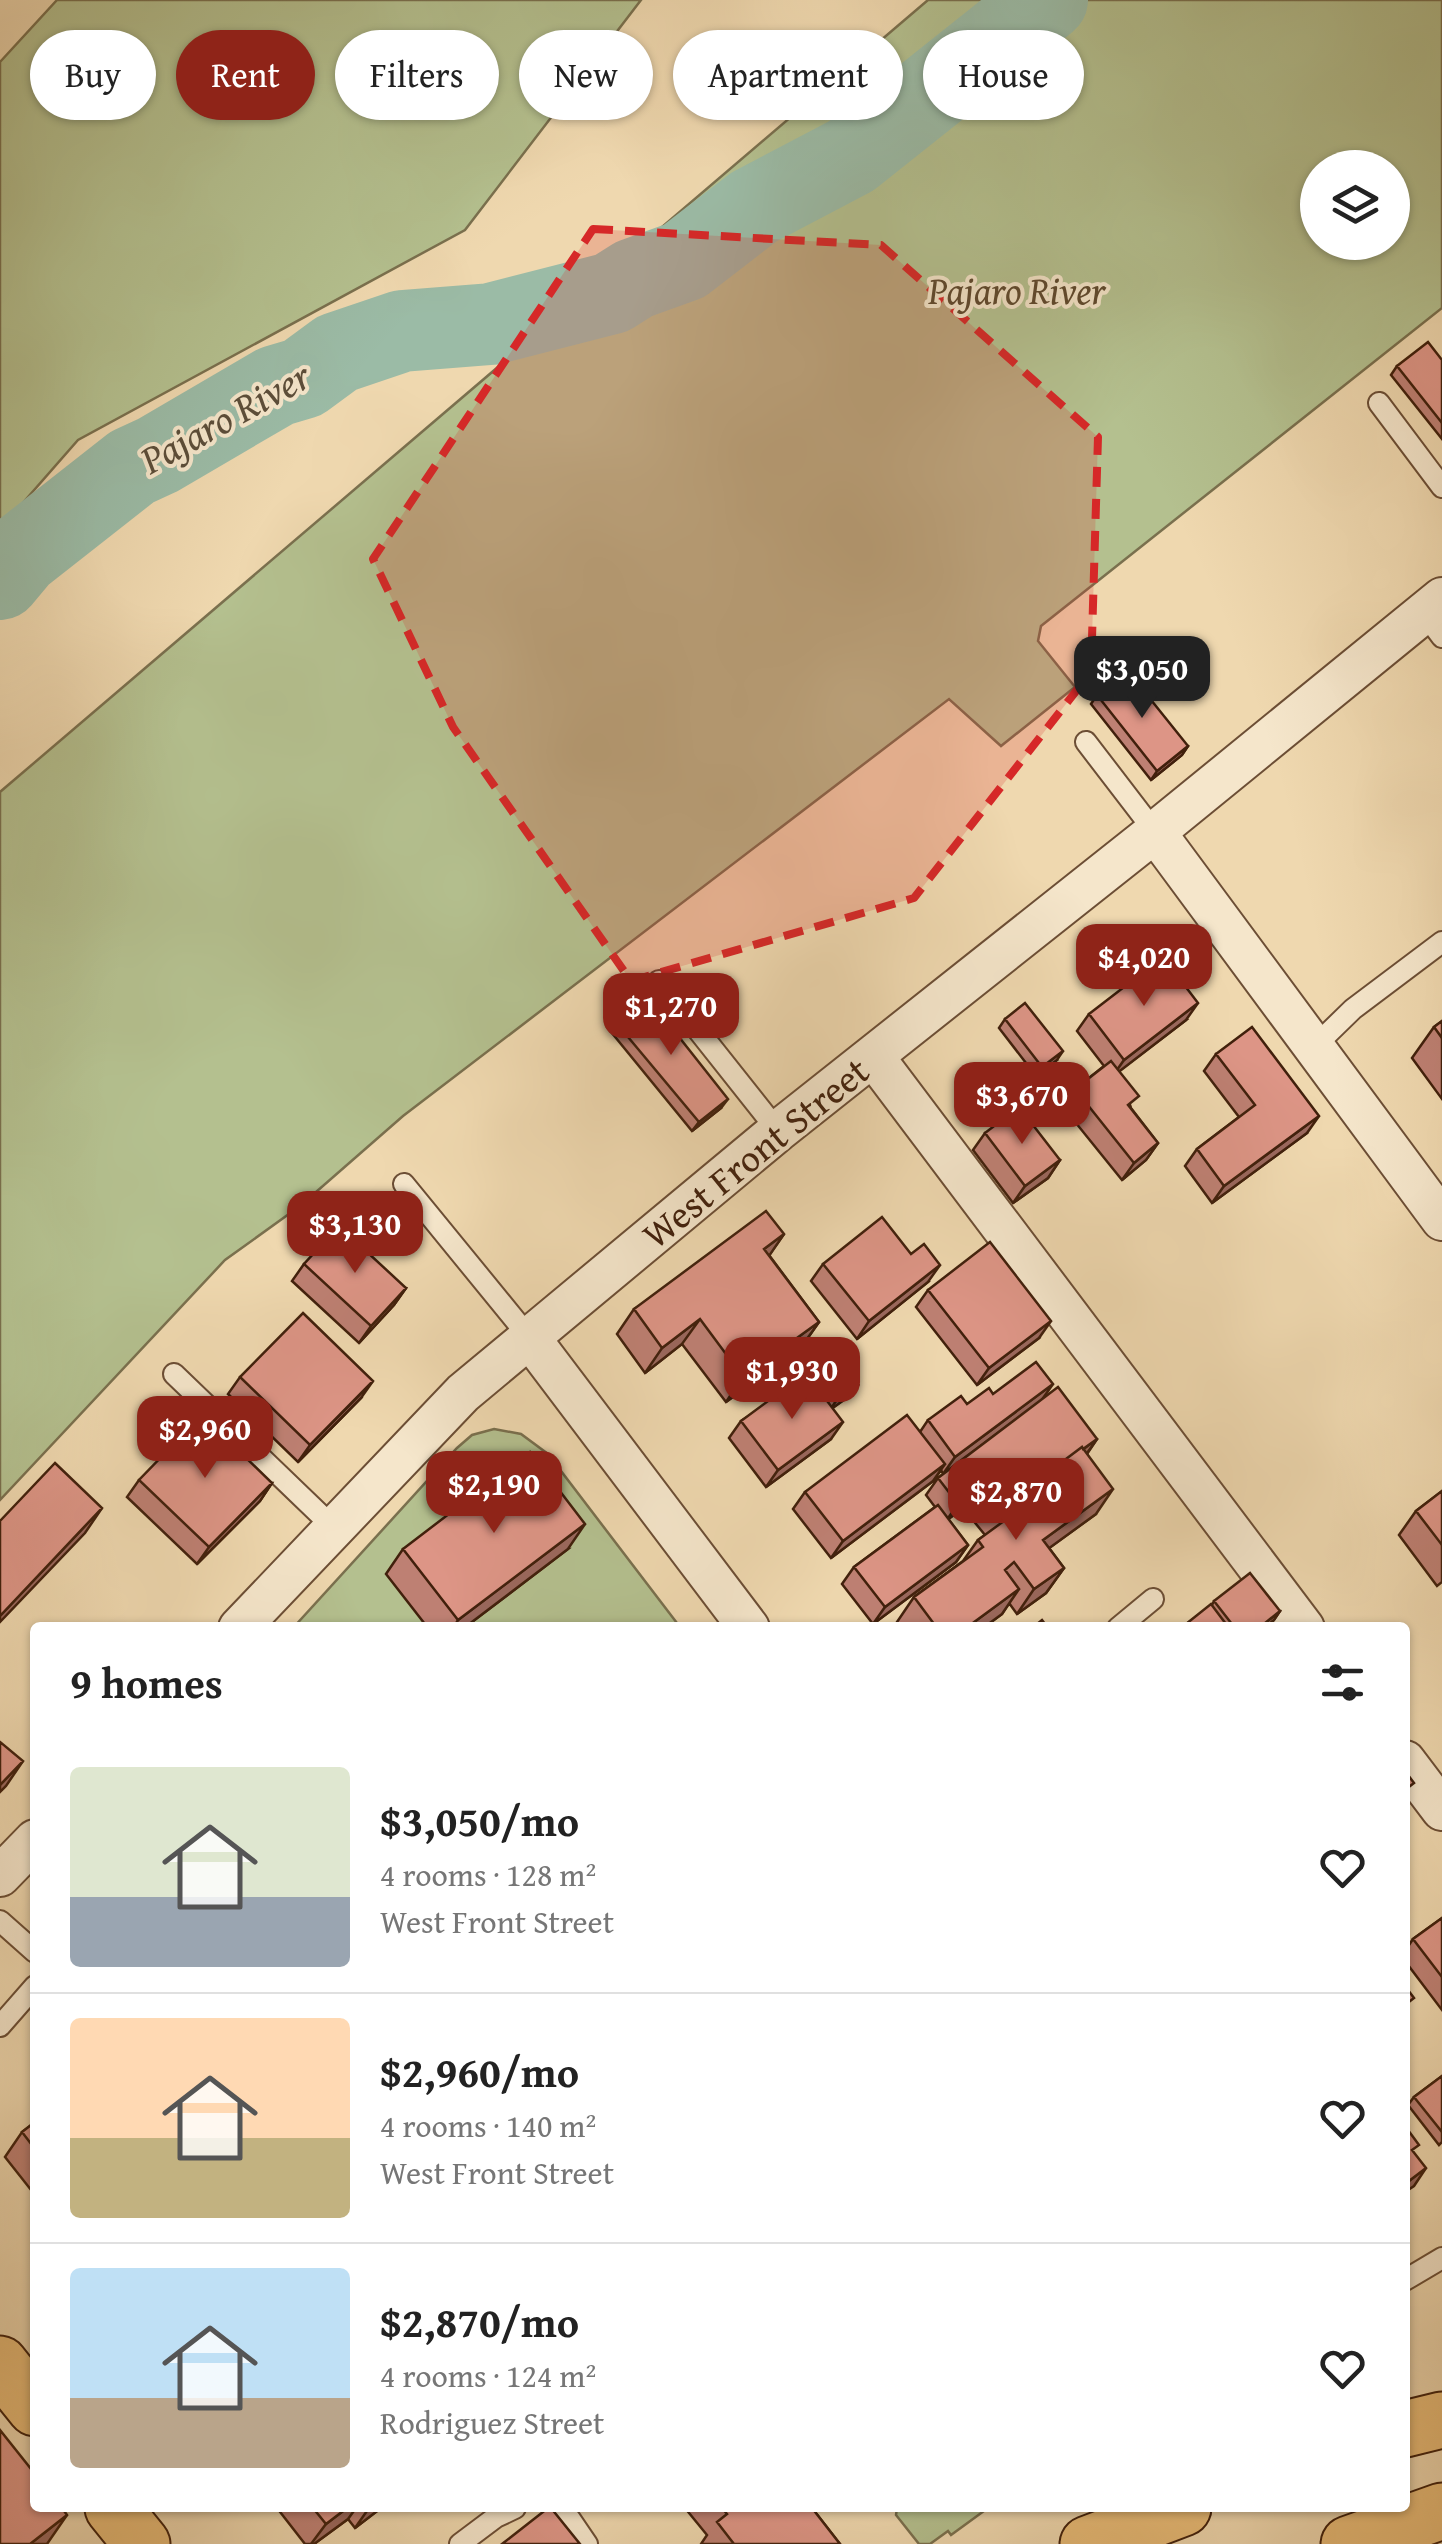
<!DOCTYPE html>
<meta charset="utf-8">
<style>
:root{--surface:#fff;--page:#f2f2f2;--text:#222;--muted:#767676;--line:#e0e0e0;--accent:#8f2418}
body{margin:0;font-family:"Gentium Book Plus",serif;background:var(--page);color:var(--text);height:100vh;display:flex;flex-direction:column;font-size:38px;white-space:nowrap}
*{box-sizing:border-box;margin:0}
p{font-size:32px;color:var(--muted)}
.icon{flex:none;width:55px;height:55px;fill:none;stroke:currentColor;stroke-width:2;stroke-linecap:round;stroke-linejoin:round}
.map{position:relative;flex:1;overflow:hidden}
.side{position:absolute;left:30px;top:1622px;width:1380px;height:890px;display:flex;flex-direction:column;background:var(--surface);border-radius:10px;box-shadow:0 2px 8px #0004}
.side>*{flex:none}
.top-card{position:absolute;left:30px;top:30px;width:1382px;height:90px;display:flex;gap:20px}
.controls{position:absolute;left:1300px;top:150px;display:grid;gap:20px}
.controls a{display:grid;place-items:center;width:110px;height:110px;border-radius:50%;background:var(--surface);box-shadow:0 2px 8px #0004;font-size:50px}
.price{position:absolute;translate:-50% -85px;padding:0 22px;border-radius:20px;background:var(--accent);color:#fff;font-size:32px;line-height:65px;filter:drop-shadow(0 2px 5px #0008)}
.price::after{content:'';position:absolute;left:50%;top:60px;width:30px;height:22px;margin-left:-15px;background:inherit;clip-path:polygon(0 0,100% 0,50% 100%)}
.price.on{background:#222;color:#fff}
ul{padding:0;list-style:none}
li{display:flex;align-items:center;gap:30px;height:250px;padding:0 40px}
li+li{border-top:2px solid var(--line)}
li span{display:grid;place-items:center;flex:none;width:280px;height:200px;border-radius:10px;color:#555}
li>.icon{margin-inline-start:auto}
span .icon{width:120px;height:120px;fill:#fffc;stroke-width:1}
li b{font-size:42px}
h2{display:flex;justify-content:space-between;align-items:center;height:120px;padding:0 40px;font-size:42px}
.pill{padding:0 35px;border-radius:45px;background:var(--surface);box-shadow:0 2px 8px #0004;font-size:35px;line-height:90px}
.pill.on{background:var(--accent);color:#fff}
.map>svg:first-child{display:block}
.green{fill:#b4c08f;stroke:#7a704e;stroke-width:2.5;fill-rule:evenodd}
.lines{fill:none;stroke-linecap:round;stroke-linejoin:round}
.river{stroke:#9bbba6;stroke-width:82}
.lane-casing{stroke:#6c4e35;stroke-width:24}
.street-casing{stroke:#6c4e35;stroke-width:44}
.primary-casing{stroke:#41200c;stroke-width:59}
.highway-casing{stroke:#41200c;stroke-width:59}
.lane{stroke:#f5e6cb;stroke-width:20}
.street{stroke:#f5e6cb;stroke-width:40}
.primary{stroke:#e8bc78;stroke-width:55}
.highway{stroke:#e8bc78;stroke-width:55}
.wall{fill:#be8073;stroke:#41200c;stroke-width:2.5}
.shaded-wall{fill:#9b685e;stroke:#41200c;stroke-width:2.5}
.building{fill:#dd9586;stroke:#41200c;stroke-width:2.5}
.marked{fill:#d62828;fill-opacity:0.2;stroke:#d62828;stroke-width:8;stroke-dasharray:20 12;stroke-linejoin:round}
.labels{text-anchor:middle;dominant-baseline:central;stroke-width:8;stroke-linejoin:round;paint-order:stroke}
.park-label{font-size:38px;font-style:italic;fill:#5e482d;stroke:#f5e6cb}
.street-label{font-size:38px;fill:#41200c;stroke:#f5e6cb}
.water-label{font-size:40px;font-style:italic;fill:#5c4e3a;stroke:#f5e6cb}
</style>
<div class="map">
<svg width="1442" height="2544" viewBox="0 0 1442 2544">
<rect width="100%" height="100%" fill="#efd8af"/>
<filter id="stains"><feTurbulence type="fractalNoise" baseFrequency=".002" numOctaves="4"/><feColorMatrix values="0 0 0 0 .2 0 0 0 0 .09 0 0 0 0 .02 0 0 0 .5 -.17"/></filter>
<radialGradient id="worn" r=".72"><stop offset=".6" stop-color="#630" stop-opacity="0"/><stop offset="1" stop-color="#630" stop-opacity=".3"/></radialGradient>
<path class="green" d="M57,0H641L465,230L78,440L0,529V62Z
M928,0H1442V308L1041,626L1038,641L1075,687L1001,746L949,699L403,1116L300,1206L225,1260L0,1500V792ZM1318,168H1392V242H1318Z
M494,1429L521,1434L548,1454L680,1627L293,1628L457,1448L472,1435Z
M897,2508H988L951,2535L948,2531L930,2544H919L896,2515Z"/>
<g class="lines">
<path class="river" d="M0,579L20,555L132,467L158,455L276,386L303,378L337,353L402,331L491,324L612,293L634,279L684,261L754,207L851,156L1047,0"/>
<g class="lane-casing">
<path id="lane" d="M1379,403L1442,487
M1424,613L1442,637
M1086,742L1155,832
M659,981L778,1131
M1314,1047L1353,1009L1442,942
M404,1184L529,1337
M174,1374L333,1527
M1118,1628L1153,1599
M0,1921L35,1952
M0,2026L35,1986
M1405,2280L1442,2258
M554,2508L570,2519L587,2544
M460,2544L496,2517L515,2508"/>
</g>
<g class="street-casing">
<path id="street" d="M1155,832L1442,1220
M873,1056L1304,1628
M529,1337L749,1628
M239,1628L463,1393L778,1131L1155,832L1442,598
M1405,1761L1442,1810
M0,1876L35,1840"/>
</g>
<g class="primary-casing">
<path id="primary" d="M0,2364L35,2408
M113,2508L142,2544"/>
</g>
<g class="highway-casing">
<path id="highway" d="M1405,2429L1442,2420
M1088,2544L1183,2508
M1349,2544L1442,2511"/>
</g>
<use href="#lane" class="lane"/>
<use href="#street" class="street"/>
<use href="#primary" class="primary"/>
<use href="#highway" class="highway"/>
</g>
<path class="wall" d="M1442,360V439L1391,375L1397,366Z
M1097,695L1188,746L1182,755L1151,780L1091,704Z
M1089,1014L1186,1020L1119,1071L1131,1108L1158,1143L1146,1160L1122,1180L1063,1107L1075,1089L1104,1066L1077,1031Z
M613,1019L721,1108L692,1131L607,1027Z
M1005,1019L1057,1060L1036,1076L999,1028Z
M1442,1021V1099L1412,1058L1434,1027Z
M1216,1054L1307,1133L1212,1203L1185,1166L1197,1149L1239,1117L1204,1071Z
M985,1133L1060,1160L1048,1178L1013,1203L973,1150Z
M784,1234L769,1255L819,1322L802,1346L726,1402L682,1344L645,1373L617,1334L634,1309Z
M304,1264L406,1288L394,1305L359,1343L292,1281Z
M823,1264L928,1282L857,1339L811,1281Z
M928,1290L1039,1338L977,1385L916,1307Z
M814,1371L858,1385L852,1394L832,1408L831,1439L766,1487L729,1438L741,1421L810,1378Z
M240,1377L361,1398L298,1462L228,1394Z
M993,1394L1041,1400L1097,1439L1087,1454L1096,1514L1049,1548L1064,1568L1046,1593L1017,1614L1009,1603L1002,1614L983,1628H901L897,1622L914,1597L963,1561L978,1540L985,1535L963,1508L948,1519L968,1545L956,1562L873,1624L842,1584L854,1567L935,1507L926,1495L938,1478L943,1474L941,1470L933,1481L831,1558L793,1509L805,1492L920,1432L928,1420Z
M139,1480L272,1483L260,1501L197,1564L127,1497Z
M1442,1491V1582L1437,1586L1399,1535L1416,1511Z
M403,1549H568L464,1628H428L386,1574Z
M1214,1601L1280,1611L1274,1620L1264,1628H1181L1212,1605Z
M1442,1918V2010L1405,1961V1951L1413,1939Z
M1442,2076V2142L1439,2145L1408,2105L1414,2097Z
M35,2122V2195L5,2157L22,2132Z
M277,2508H381L355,2528L348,2519L314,2544H305Z
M685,2508H812L840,2544H701L707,2535Z"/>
<path class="shaded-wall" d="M1188,746L1182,755L1151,780L1157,771Z
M1198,1003L1186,1020L1112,1077L1124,1060Z
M1063,1051L1057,1060L1036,1076L1042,1067Z
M728,1099L721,1108L692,1131L699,1122Z
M1319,1116L1307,1133L1212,1203L1224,1186Z
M1158,1143L1146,1160L1122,1180L1134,1163Z
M1060,1160L1048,1178L1013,1203L1025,1186Z
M784,1234L767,1259L764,1249Z
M940,1265L928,1282L857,1339L869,1321Z
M406,1288L394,1305L359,1343L371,1326Z
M700,1319L682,1344L645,1373L662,1348Z
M1051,1321L1039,1338L977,1385L989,1368Z
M819,1322L802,1346L726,1402L743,1377Z
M373,1381L361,1398L298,1462L310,1445Z
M1053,1384L1041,1401L943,1474L955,1457Z
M858,1385L852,1394L830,1410L836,1401Z
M843,1422L831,1439L766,1487L778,1470Z
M1097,1439L1085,1456L1041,1481Z
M945,1464L933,1481L831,1558L843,1541Z
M272,1483L260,1501L197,1564L209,1547Z
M1113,1489L1096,1514L1026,1565L1043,1540Z
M975,1491L963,1508L946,1521L958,1504Z
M102,1508L85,1533L0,1622V1616Z
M585,1524L568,1549L464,1628H453L458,1620Z
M968,1545L956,1562L873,1624L885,1607Z
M1064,1568L1046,1593L1017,1614L1034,1589Z
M1019,1589L1002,1614L983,1628H966Z
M1280,1611L1274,1620L1264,1628H1259Z
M23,1761L6,1786L0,1792V1785Z
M1426,2168L1414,2186L1405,2192V2184Z
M347,2508H356L348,2519L314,2544H311L326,2524Z
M369,2508H381L355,2528Z
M67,2515L47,2544H30Z"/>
<path class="building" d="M1428,342L1442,360V423L1397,366Z
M1127,670L1188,746L1157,771L1097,695Z
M1163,957L1198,1003L1124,1060L1089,1014Z
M645,994L728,1099L699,1122L613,1019Z
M1025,1003L1063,1051L1042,1067L1005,1019Z
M1442,1021V1038L1434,1027Z
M1252,1027L1319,1116L1224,1186L1197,1149L1255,1105L1216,1054Z
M1111,1061L1139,1096L1128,1105L1158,1143L1134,1163L1075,1089Z
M1019,1107L1060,1160L1025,1186L985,1133Z
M766,1211L784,1234L764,1249L819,1322L743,1377L700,1319L662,1348L634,1309Z
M882,1217L911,1254L924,1244L940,1265L869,1321L823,1264Z
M339,1226L406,1288L371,1326L304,1264Z
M990,1242L1051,1321L989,1368L928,1290Z
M303,1313L373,1381L310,1445L240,1377Z
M836,1355L858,1385L836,1401L814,1371Z
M1036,1362L1053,1384L955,1457L928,1420L961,1396L967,1404L989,1388L993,1394Z
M806,1373L843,1422L778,1470L741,1421Z
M1058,1387L1097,1439L1083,1449L1082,1447L1046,1474L1042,1468L996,1503L990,1510L975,1491L958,1504L938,1478Z
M202,1415L272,1483L209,1547L139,1480Z
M907,1415L945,1464L843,1541L805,1492Z
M1082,1447L1113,1489L1043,1540L1064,1568L1034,1589L1014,1562L1005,1570L1019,1589L966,1628H937L914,1597L983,1547L978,1540L1008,1518L996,1503L1042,1468L1046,1474Z
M530,1452L585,1524L458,1620L403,1549Z
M55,1463L102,1508L0,1616V1521Z
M1442,1491V1545L1416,1511Z
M938,1505L968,1545L885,1607L854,1567Z
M1250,1573L1280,1611L1259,1628H1235L1214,1601Z
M1211,1604L1229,1628H1181Z
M1042,1620L1048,1628H1032Z
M0,1742L23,1761L0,1785Z
M1405,1771L1414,1783L1405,1790Z
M1442,1918V1977L1413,1939Z
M1405,1986L1414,1998L1405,2005Z
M1442,2076V2132L1414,2097Z
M35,2122V2149L22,2132Z
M1405,2126L1419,2145L1412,2150L1426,2168L1405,2184Z
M0,2430L35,2474V2508H62L67,2515L30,2544H0Z
M313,2508H347L326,2524Z
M548,2508H551L580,2544H502Z
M722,2508H812L840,2544H734L717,2522L727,2514Z"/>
<path class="marked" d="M593,229L881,245L1098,437L1091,672L914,898L631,981L453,727L373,559Z"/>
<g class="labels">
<g class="park-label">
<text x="1017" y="290">Pajaro River</text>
</g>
<g class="street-label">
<text transform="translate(755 1152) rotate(-39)">West Front Street</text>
</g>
<g class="water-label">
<text transform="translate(225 417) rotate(-29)">Pajaro River</text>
</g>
</g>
<rect width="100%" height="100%" filter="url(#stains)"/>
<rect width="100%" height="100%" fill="url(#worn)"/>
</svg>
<div class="controls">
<a><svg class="icon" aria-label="layers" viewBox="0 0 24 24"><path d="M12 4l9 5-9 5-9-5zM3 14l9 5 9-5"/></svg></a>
</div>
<b class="price on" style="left:1142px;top:721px">$3,050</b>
<b class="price" style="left:1144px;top:1009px">$4,020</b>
<b class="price" style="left:671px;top:1058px">$1,270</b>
<b class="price" style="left:1022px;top:1147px">$3,670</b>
<b class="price" style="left:355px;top:1276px">$3,130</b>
<b class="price" style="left:792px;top:1422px">$1,930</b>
<b class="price" style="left:205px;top:1481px">$2,960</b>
<b class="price" style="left:494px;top:1536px">$2,190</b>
<b class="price" style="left:1016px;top:1543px">$2,870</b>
<div class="top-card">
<a class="pill">Buy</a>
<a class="pill on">Rent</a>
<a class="pill">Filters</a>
<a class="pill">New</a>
<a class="pill">Apartment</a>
<a class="pill">House</a>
</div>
<section class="side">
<h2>9 homes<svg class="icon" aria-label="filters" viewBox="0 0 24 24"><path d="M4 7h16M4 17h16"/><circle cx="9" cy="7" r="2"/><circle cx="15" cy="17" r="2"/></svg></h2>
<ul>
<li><span style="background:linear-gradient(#dfe7d0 65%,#9aa5b1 0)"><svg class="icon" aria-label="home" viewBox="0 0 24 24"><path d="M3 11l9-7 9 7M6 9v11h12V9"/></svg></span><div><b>$3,050/mo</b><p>4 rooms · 128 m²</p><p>West Front Street</p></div><svg class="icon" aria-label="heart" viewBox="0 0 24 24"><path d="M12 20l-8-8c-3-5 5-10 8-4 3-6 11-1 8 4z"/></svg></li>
<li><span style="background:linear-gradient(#ffd9b3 60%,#c2b280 0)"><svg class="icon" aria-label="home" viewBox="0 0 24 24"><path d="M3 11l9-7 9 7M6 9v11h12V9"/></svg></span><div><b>$2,960/mo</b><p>4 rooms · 140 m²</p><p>West Front Street</p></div><svg class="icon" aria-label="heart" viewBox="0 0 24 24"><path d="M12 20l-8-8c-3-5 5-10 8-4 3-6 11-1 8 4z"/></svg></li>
<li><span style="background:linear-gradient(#bfe0f5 65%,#b9a48a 0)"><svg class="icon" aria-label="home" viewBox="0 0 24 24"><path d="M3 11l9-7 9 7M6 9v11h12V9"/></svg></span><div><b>$2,870/mo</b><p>4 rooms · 124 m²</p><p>Rodriguez Street</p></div><svg class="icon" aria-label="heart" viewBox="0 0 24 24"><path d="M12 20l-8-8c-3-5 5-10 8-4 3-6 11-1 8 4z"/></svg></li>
</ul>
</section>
</div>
